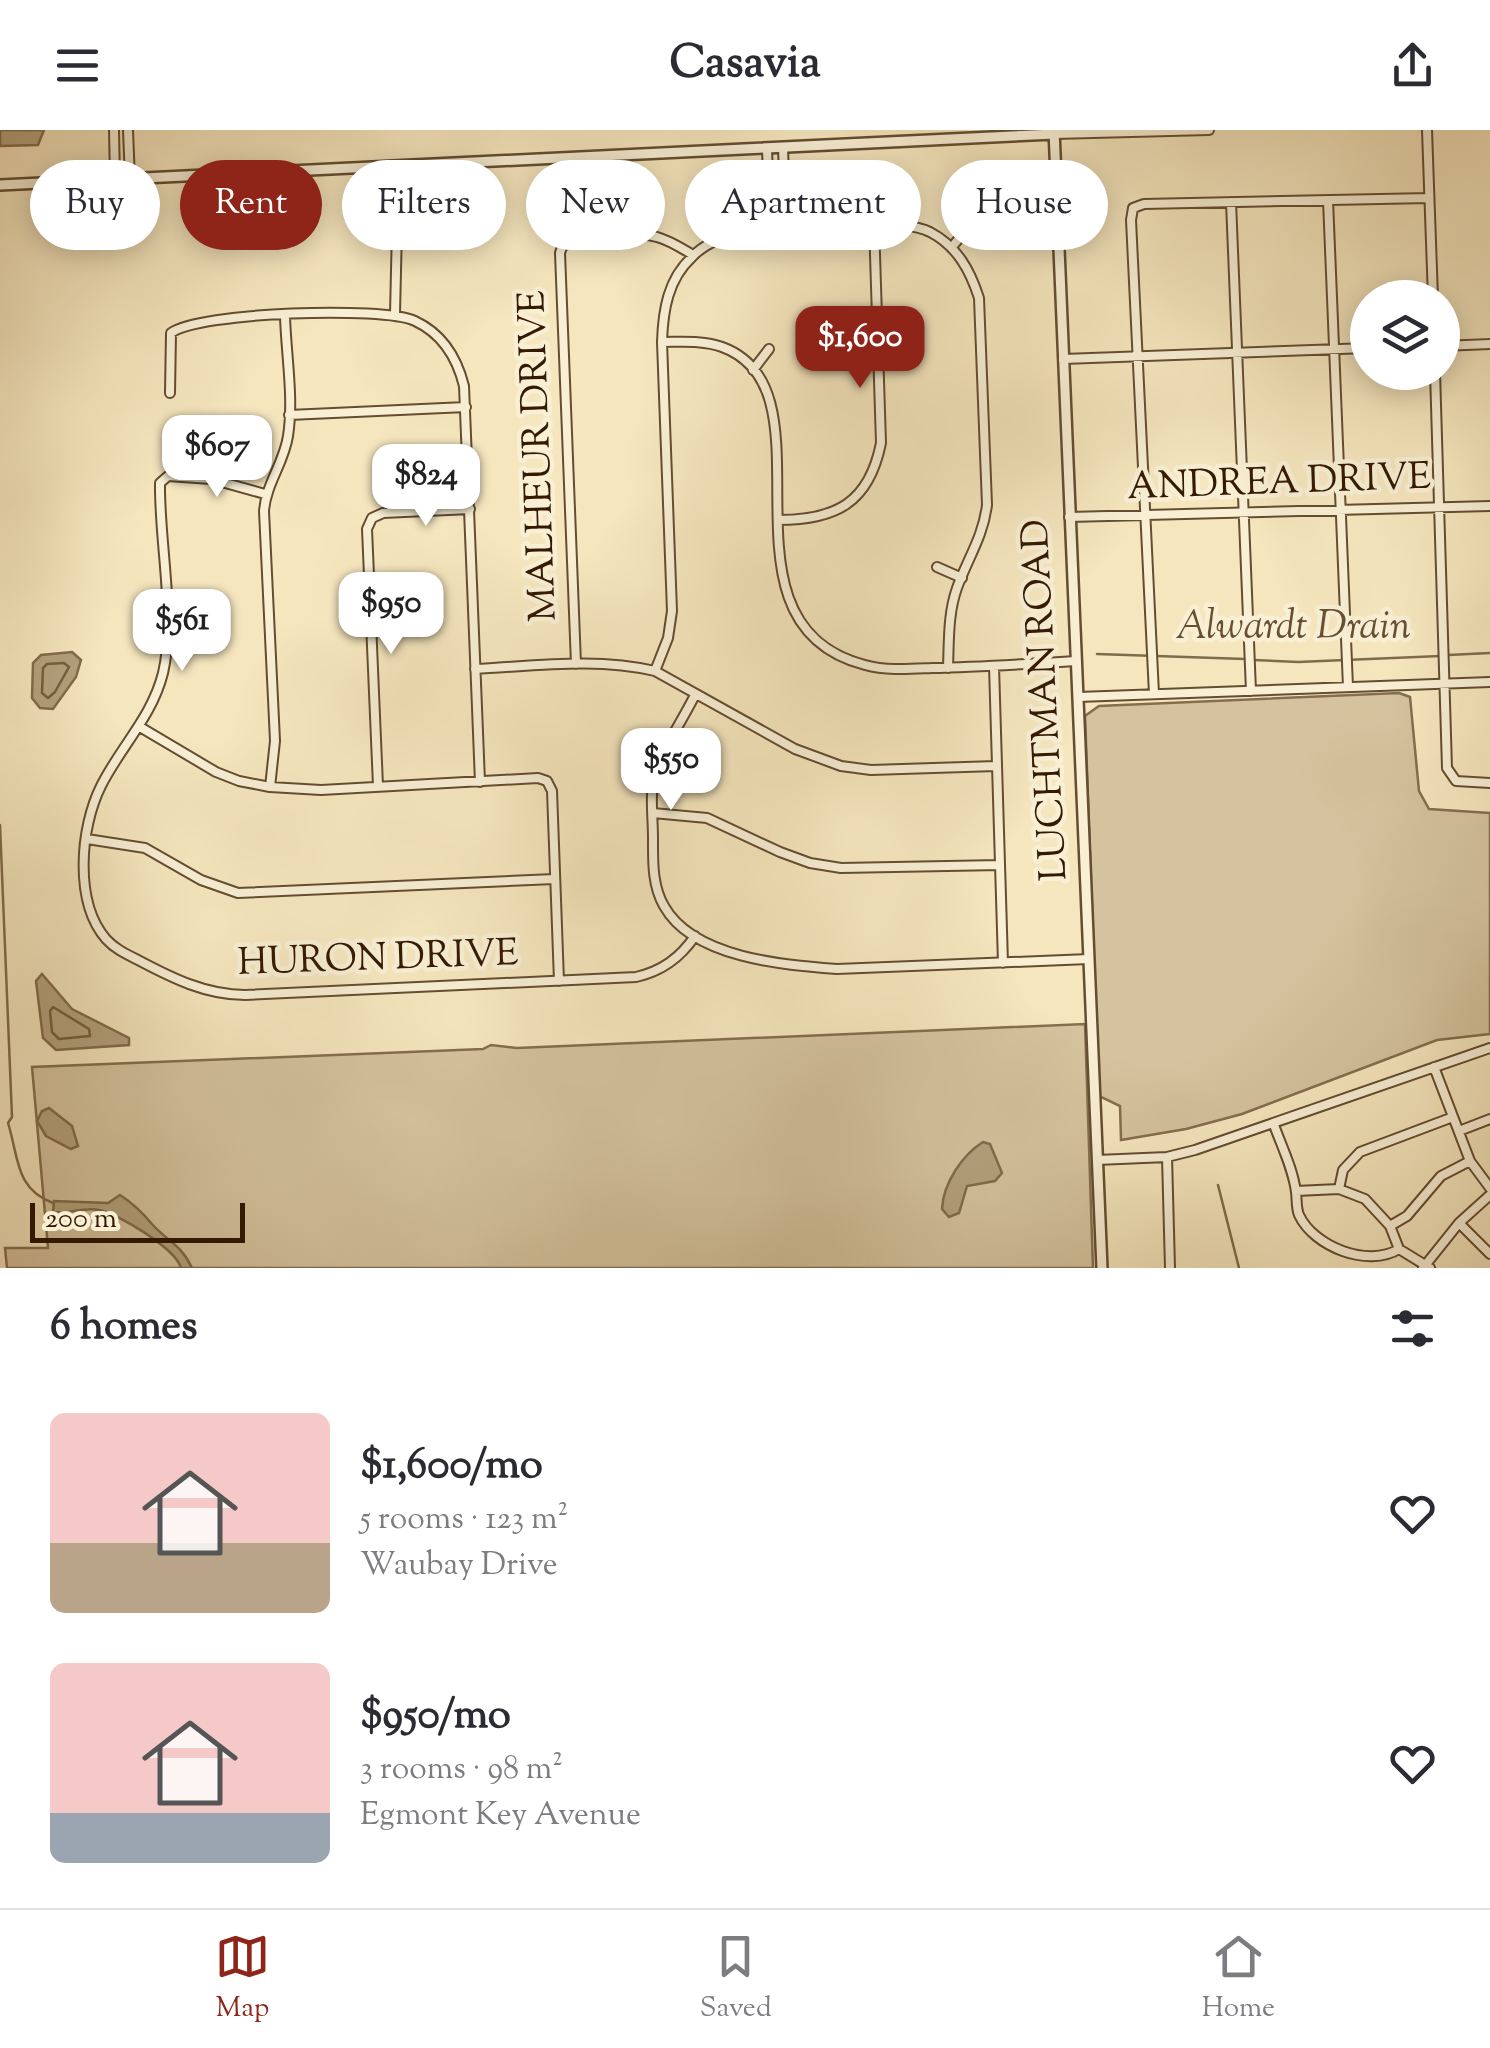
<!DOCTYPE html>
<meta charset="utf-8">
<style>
:root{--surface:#fff;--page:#f2f2f3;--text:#2b2b33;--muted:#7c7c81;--line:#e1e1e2;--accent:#8f2418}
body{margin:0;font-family:"Sorts Mill Goudy",serif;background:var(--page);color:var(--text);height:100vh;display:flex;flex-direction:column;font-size:38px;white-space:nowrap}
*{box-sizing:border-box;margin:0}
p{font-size:32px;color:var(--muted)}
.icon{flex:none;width:55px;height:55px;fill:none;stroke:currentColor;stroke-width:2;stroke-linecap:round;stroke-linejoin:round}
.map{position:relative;height:1138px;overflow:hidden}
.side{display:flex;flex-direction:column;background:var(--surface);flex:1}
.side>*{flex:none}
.top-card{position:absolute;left:30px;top:30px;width:1430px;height:90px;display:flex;gap:20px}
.buttons{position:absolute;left:1350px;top:150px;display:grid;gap:20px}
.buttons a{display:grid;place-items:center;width:110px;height:110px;border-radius:50%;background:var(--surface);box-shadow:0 5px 25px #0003;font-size:50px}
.scale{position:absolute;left:30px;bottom:25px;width:215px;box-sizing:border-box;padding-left:10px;border:5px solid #341a00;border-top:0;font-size:28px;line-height:35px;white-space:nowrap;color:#341a00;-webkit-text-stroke:8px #f8efd5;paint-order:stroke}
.price{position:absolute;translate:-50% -85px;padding:0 22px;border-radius:20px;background:#fff;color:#222;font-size:32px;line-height:65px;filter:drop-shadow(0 2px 5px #0008)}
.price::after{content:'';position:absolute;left:50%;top:60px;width:30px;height:22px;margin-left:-15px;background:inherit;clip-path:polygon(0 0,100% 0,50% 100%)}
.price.on{background:var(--accent);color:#fff}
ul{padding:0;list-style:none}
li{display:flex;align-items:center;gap:30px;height:250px;padding:0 50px}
li span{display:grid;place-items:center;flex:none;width:280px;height:200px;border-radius:15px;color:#555}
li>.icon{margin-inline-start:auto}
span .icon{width:120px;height:120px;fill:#fffc;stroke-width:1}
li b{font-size:42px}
h2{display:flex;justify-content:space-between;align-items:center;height:120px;padding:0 50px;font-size:42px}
.tag{padding:0 35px;border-radius:45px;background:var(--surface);box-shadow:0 5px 25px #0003;font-size:35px;line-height:90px}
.tag.on{background:var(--accent);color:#fff}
header{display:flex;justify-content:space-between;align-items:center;height:130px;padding:0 50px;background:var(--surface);font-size:45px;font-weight:700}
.dock{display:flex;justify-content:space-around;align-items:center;height:140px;border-top:2px solid var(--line);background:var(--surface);font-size:28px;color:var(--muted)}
.dock a{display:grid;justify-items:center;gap:5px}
.dock .on{color:var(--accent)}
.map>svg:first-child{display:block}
.green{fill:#d4c39e;stroke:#846e4f;stroke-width:2.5}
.water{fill:#b3a17d;stroke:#806b4b;stroke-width:2.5}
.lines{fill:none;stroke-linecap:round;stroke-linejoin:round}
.shore{stroke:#745e3e;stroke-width:2.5}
.stream{stroke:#806b4b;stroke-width:2.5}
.minor-casing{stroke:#644d30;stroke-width:12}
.tertiary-casing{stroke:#644d30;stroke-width:14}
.minor{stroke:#f8efd5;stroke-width:8}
.tertiary{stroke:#f8efd5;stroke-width:9}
.labels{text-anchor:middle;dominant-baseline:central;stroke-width:9;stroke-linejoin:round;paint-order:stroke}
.street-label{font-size:38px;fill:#341a00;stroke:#f8efd5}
.water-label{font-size:40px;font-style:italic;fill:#675032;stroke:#f8efd5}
</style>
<header><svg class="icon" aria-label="menu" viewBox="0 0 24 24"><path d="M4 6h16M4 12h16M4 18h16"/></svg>Casavia<svg class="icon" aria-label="share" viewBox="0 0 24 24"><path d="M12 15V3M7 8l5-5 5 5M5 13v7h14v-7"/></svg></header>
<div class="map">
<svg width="1490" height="1138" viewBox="0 0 1490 1138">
<rect width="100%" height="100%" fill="#f5e6be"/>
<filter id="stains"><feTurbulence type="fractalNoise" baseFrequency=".002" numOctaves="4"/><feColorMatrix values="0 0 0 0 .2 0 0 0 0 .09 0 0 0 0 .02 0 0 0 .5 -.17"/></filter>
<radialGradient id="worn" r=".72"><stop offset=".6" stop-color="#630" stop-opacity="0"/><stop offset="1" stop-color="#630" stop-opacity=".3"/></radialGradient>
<path class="green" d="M1399,563L1410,567L1419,661L1429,679L1490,683V904L1437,910L1242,984L1186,999L1121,1010L1120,976L1099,966L1085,586L1099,576Z
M1085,894L1093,1138H7L5,1118H48L32,937L483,919L491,915L517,918Z"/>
<path class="water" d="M0,0H44L38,15L0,16Z
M72,522L81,530L76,547L53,579L40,578L32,568L33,533L41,525Z
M42,844L72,879L129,908V915L56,920L43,908L36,851Z
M49,978L72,996L78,1016L71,1019L46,1006L37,991L42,981Z
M983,1012L990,1014L1002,1043L995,1051L967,1056L959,1083L949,1087L942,1079C943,1054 962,1025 983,1012Z
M120,1065C134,1074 142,1082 152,1094C168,1112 181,1114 192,1138H181C176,1119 119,1084 99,1080C83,1076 70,1085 53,1082L54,1071L108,1073Z"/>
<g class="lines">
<path class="shore" d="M47,534L64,533L69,537L55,562L48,568L42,563L43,538Z
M53,877L89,899L90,906L59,909L52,902L50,881Z"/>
<path class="stream" d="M1097,524L1245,529
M1448,525L1490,523
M1253,530L1298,532L1440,526
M0,695L12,987L8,993C19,1028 15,1059 53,1073
M1218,1055L1239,1138"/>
<g class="minor-casing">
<path id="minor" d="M114,0L115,50
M128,0L130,50
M1427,0L1433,168
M1054,4L1209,0
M783,18L786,98
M767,19L770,99
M388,38L392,88L397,98
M1328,70L1348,557
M1231,72L1251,561
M952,117L970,95
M395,184L397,98L402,78L400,37
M662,212C682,212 703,210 722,217C841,260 703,493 865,535C887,541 910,539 932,538C980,537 1028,534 1076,531
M1442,216L1490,214
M1063,229L1368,218
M753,240L769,219
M1435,242L1447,638L1456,651L1490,653
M170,263L171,203C199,182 383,176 415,191C443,204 457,228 464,256L480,652
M289,285L466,277
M265,364L211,349L168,346L160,353C159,411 176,488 163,543C152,587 121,616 101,656C80,698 74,772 106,809C115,819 126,824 138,830C172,848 206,865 245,865L636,847C662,841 680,828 695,806
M1069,387L1490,376
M778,390C836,390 869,373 881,313L874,93
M937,437L962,448
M576,534L560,123L562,117C583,101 633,101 657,107C671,111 681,118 693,125
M994,536L1003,833
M475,539C534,536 597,527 655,541L795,619L841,636L871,640L996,636
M655,541L668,508L672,481L662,212C663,180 668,149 692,127C703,115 723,106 739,103C778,94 897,86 930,102C957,116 970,140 979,168L987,375C983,407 968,428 957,458C948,483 949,511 948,538
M1154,564L1131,90L1133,78L1144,74L1429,68
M695,565C683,589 666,614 656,640C649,661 653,686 653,708C653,731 652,755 664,776C693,828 783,835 837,839L1089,829
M1078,567L1490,552
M140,597L216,642L239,651L270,657L321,660L538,648L547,651L552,661L559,851
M378,656L367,399L372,388L383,383L470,379
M270,657L275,611L264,381C266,354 284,333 288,306C294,268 286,224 285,186
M653,683L707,688L780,722L810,733L841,738L1000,735
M87,709L145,718L201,750L238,763L554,749
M1434,937L1470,1031L1490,1058
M1274,995C1282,1017 1293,1039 1296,1062C1297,1069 1296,1078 1299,1085C1314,1117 1368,1138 1399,1119
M1459,1001L1490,989
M1167,1027L1170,1138
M1097,1030L1167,1027L1195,1020L1490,918
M1339,1059L1343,1040L1360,1022L1453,987
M1296,1061L1339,1059L1365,1069L1390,1096L1399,1119L1430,1138
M1459,1093L1490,1124
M1390,1096L1407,1086L1441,1046L1470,1031
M1423,1138L1459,1093L1490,1065"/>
</g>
<g class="tertiary-casing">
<path id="tertiary" d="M1054,0L1102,1138
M0,55L1054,4"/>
</g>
<use href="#minor" class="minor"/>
<use href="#tertiary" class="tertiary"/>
</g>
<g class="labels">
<g class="street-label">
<text transform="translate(540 326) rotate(-92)">MALHEUR DRIVE</text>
<text transform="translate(1279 354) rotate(-2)">ANDREA DRIVE</text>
<text transform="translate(1047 570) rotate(-93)">LUCHTMAN ROAD</text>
<text transform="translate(378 830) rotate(-2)">HURON DRIVE</text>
</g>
<g class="water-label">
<text x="1293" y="498">Alwardt Drain</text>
</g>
</g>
<rect width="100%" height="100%" filter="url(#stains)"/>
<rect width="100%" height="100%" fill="url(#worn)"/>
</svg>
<div class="buttons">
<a><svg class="icon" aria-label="layers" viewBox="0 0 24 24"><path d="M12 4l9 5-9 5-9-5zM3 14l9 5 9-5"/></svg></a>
</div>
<div class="scale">200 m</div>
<b class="price on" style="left:860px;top:261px">$1,600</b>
<b class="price" style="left:217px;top:370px">$607</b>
<b class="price" style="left:426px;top:399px">$824</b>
<b class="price" style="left:391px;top:527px">$950</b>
<b class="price" style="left:182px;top:544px">$561</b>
<b class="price" style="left:671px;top:683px">$550</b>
<div class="top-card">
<a class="tag">Buy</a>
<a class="tag on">Rent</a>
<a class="tag">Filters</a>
<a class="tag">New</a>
<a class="tag">Apartment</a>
<a class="tag">House</a>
</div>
</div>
<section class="side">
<h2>6 homes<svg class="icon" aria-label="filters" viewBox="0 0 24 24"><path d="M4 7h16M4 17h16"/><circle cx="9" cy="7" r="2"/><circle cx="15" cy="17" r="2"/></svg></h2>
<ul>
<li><span style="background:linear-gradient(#f6c9c9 65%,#b9a48a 0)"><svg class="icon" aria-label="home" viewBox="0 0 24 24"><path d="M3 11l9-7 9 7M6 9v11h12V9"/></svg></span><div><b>$1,600/mo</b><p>5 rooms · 123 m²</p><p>Waubay Drive</p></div><svg class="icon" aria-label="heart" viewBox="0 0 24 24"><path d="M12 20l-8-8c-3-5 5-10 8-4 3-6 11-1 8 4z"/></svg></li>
<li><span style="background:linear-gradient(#f6c9c9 75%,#9aa5b1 0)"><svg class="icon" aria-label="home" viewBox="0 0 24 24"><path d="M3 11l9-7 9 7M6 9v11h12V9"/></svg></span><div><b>$950/mo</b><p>3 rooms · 98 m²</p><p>Egmont Key Avenue</p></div><svg class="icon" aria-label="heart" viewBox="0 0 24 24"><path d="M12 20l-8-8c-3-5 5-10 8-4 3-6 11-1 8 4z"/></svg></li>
</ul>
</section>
<nav class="dock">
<a class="on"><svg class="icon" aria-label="map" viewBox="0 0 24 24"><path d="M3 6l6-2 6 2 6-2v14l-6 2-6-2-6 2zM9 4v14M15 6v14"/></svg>Map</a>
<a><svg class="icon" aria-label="saved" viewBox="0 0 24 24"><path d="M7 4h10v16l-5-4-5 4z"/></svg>Saved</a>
<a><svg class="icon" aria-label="home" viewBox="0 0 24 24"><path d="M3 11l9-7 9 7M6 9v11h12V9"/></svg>Home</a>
</nav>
